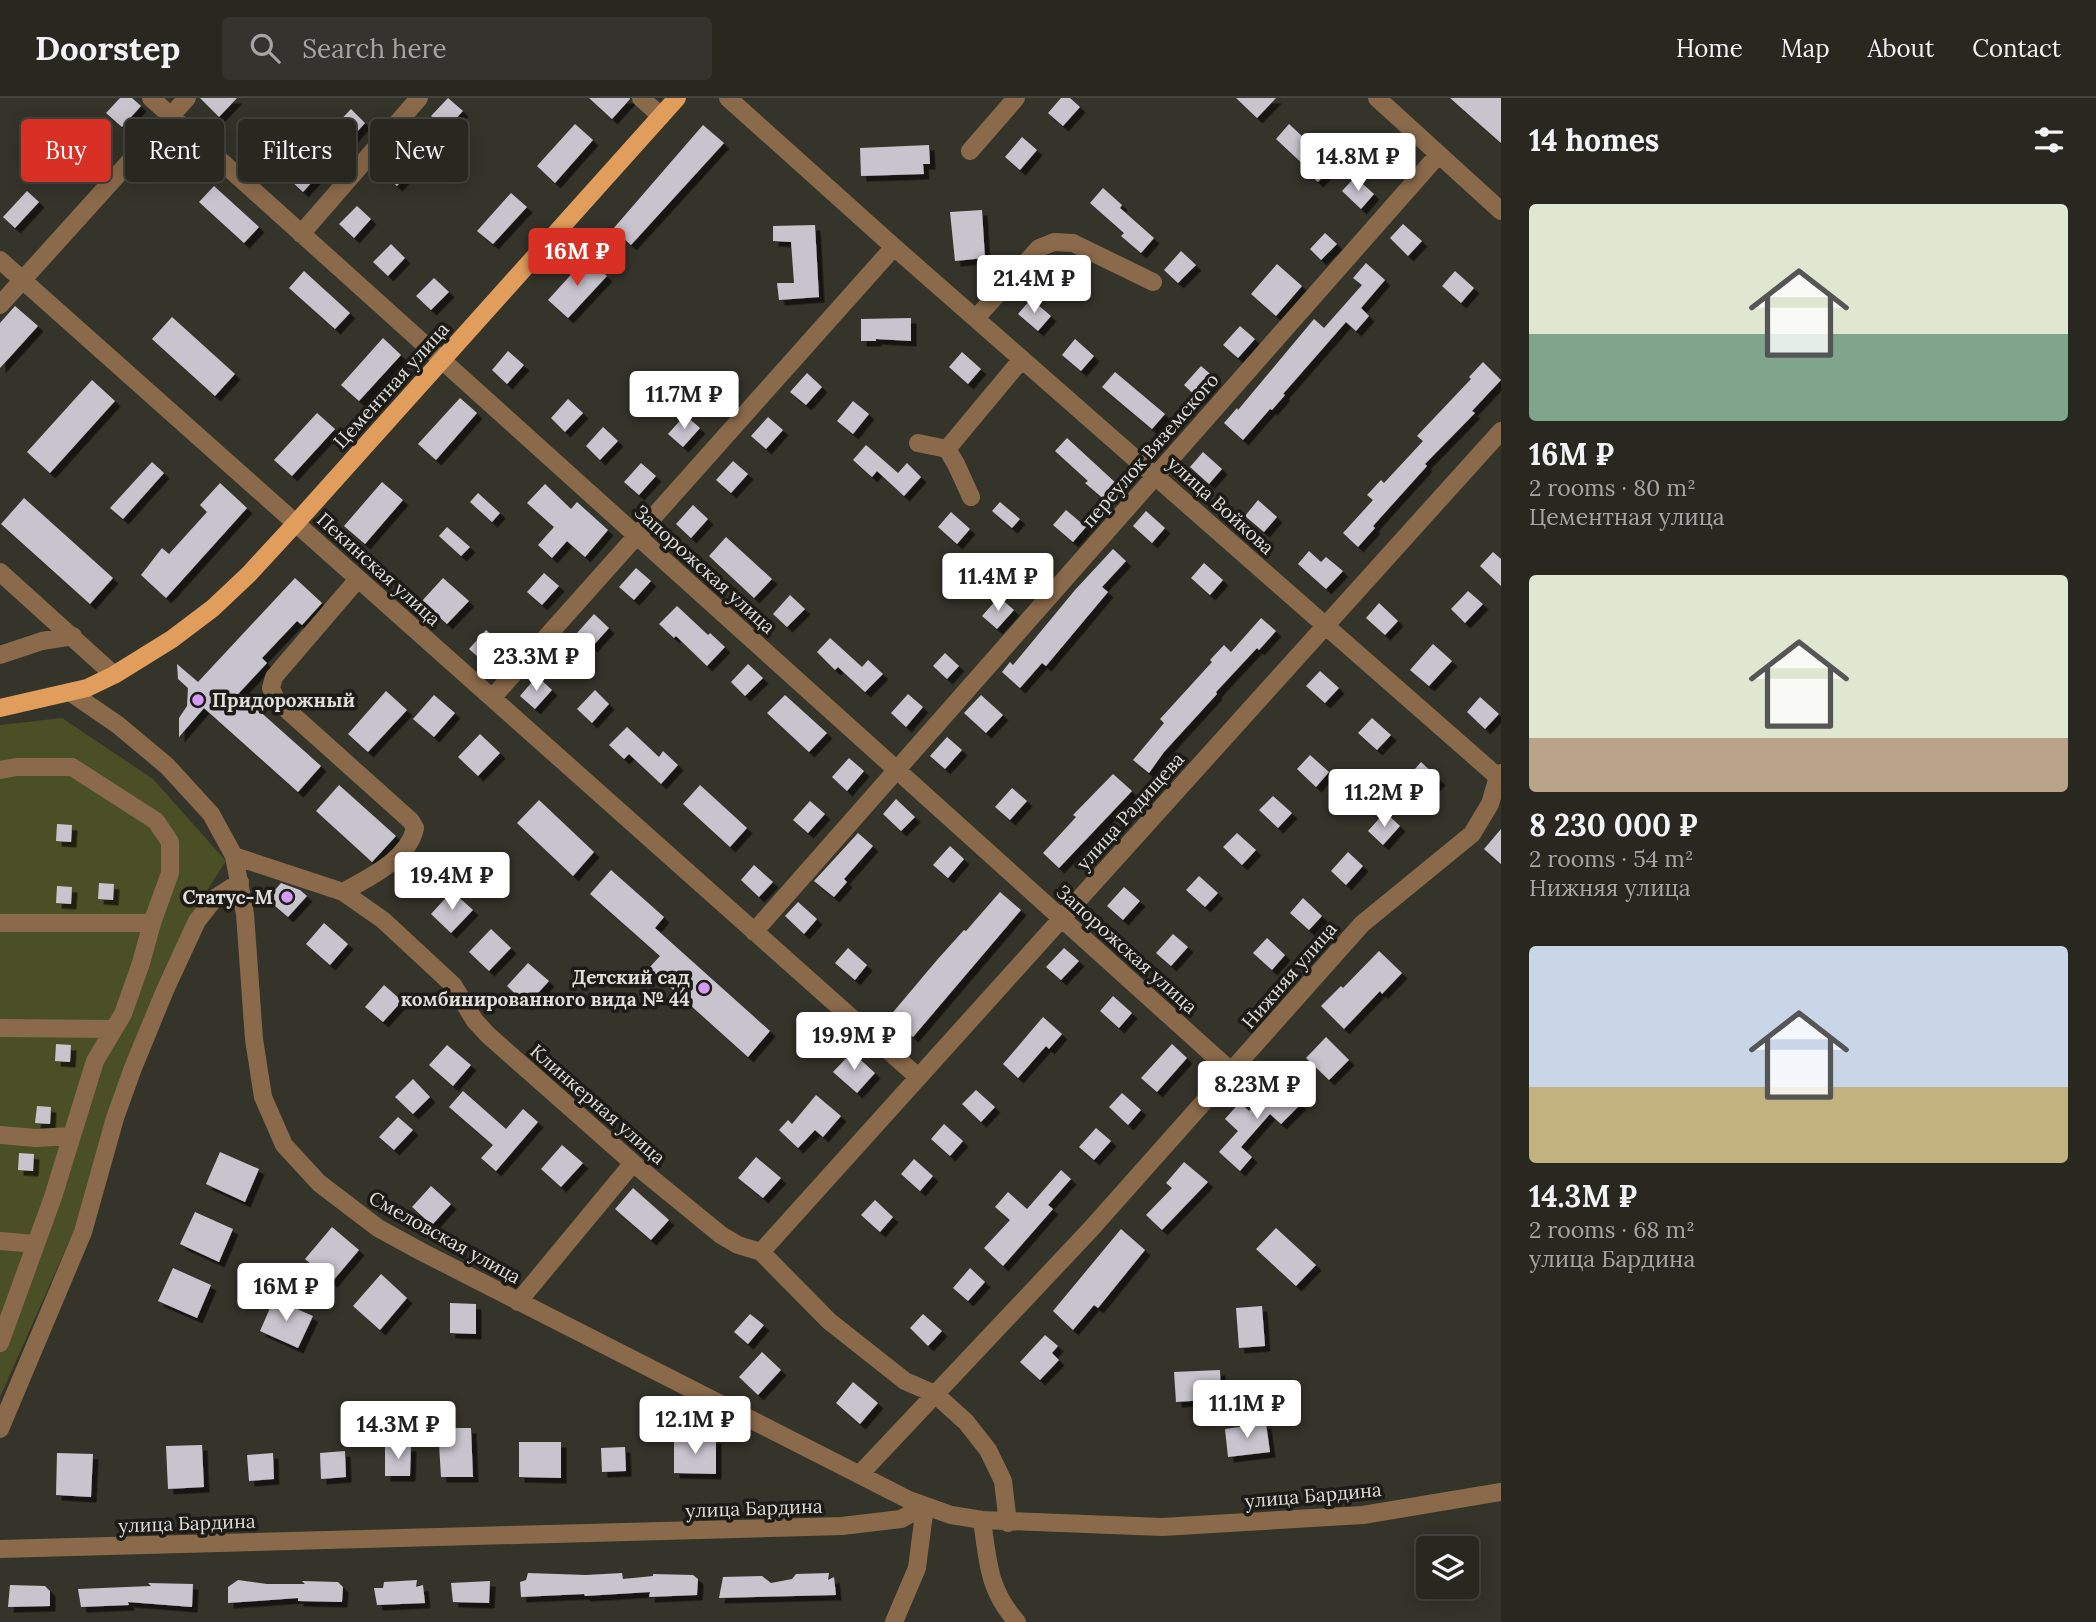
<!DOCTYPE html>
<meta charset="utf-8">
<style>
:root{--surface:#282720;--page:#34332d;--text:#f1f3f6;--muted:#a5a5a5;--line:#44443e;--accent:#d93025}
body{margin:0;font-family:Lora,serif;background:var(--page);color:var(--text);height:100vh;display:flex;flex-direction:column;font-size:26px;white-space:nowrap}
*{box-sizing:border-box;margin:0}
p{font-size:23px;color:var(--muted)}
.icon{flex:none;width:38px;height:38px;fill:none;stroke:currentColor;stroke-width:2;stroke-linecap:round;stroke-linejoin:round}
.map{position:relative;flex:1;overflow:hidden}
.drawer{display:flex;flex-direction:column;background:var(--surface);width:595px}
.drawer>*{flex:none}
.hud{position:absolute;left:21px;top:21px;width:665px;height:63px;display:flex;gap:14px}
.controls{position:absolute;left:1416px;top:1438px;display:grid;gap:14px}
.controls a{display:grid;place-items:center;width:63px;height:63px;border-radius:7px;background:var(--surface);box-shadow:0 4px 18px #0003,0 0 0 2px var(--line);font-size:35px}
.price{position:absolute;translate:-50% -60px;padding:0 16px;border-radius:7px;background:#fff;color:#222;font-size:23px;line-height:46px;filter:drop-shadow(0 2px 4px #0008)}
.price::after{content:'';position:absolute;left:50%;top:42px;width:21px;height:16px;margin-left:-10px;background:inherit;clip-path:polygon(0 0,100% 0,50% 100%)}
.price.active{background:var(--accent);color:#fff}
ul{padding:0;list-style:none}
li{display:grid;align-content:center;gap:14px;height:371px;padding:0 28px}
li span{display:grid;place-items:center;height:217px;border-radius:7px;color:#555}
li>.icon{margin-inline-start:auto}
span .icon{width:126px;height:126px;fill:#fffc;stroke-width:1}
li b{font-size:30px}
h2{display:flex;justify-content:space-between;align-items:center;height:84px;padding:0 28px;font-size:30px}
.pill{padding:0 24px;border-radius:7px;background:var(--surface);box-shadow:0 4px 18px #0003,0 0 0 2px var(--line);font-size:24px;line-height:63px}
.pill.active{background:var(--accent);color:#fff}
header{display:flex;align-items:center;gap:42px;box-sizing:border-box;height:98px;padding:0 35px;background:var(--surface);border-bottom:2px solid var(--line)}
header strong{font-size:33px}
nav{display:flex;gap:38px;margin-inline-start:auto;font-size:24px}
.search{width:490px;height:63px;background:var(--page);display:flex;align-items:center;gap:18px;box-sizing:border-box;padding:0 24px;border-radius:7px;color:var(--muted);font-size:26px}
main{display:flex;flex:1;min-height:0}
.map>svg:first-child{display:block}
.green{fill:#4b4f25}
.building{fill:#c8c4ce;filter:url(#shadow)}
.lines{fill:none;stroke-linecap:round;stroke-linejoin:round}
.minor{stroke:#8b6a4b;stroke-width:18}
.major{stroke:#e19d5b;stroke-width:18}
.poi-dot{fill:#d89af8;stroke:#1c1b17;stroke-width:2.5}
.labels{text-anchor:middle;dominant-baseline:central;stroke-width:7;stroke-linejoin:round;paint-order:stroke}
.street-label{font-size:19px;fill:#dfded9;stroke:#1c1b17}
.poi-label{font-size:19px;font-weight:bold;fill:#dfded9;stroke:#1c1b17;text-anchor:end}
</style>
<header>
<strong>Doorstep</strong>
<div class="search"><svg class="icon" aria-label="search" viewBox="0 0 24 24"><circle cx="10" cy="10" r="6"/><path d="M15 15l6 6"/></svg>Search here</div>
<nav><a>Home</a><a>Map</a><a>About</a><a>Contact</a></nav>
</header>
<main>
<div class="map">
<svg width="1501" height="1524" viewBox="0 0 1501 1524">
<defs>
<filter id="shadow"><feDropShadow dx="5.5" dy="5.5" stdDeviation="0" flood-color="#0009"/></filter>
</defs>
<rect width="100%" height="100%" fill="#35342b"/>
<path class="green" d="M62,620L153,681L226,763L191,817L157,887L126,966L75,1130L0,1299V627Z"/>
<path class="building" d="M120,0H132L141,8L122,29L106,15Z
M200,0H237L219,19Z
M448,0L463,13L446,31L431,18Z
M589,0H630V1L612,21Z
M1061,0H1070L1080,9L1063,28L1048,15Z
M1236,0H1276L1257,20Z
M1450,0H1501V45Z
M351,11L365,25L348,44L333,30Z
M268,26L282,40L264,58L250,45Z
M575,26L593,42L555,85L537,68Z
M1289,26L1318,53L1320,51L1335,65L1318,84L1303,71L1305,68L1276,41Z
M703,27L724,45L631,147L613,131Z
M1022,39L1037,52L1020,72L1005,59Z
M80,45L95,59L80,76L64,62Z
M929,47L930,66H923L924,76L861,78L860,50Z
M399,55L414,69L397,88L382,74Z
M305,61L320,75L303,94L288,80Z
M1355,79L1374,96L1361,111L1342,93Z
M214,88L259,129L244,145L199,104Z
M1103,90L1122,107L1120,110L1154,140L1141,155L1121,138L1124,135L1090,105Z
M27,93L39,104L15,130L3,119Z
M511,95L527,109L493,146L477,133Z
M357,108L371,121L354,140L339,126Z
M982,112L985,160L955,163L950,114Z
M1403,126L1422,143L1408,158L1390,140Z
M815,127L819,199L779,202L777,185H794L791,144L773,143V128Z
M1325,135L1337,146L1321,162L1310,151Z
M391,146L405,160L388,178L373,164Z
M1181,153L1196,167L1178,185L1164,172Z
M586,160L607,178L568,220L548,202Z
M1366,165L1385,182L1361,210L1369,218L1356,233L1346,224L1283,296L1285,297L1272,312L1270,311L1243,342L1224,325L1237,310L1238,312L1314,221L1324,230L1362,187L1353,180Z
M1277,166L1302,188L1276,218L1251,196Z
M304,173L350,215L335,231L289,190Z
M1455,173L1474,190L1461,205L1442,188Z
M434,180L449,194L431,212L416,198Z
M1031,201L1051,218L1038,233L1018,216Z
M15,208L38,228L0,270V225Z
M172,219L235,276L215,298L152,241Z
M911,220V243L876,241V243H861V221Z
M1240,228L1255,241L1238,260L1223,247Z
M383,240L401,257L359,303L341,287Z
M1075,241L1094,258L1081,273L1062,257Z
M508,253L524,267L507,286L492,272Z
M962,254L981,271L968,286L949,269Z
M1483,264L1501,282L1472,313L1475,315L1425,366L1427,368L1373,428L1375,430L1358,449L1343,435L1373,402L1367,397L1381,382L1384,385L1423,343L1417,338L1471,281L1469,279Z
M1201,268L1216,281L1199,301L1184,287Z
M1115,274L1165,316L1152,331L1102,289Z
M807,275L822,289L806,307L790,294Z
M720,279L735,292L718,311L703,298Z
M92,282L115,303L50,375L27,354Z
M460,300L477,315L436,362L418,346Z
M568,301L583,315L565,334L551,320Z
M853,303L869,316L853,336L837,323Z
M317,315L335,331L292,378L274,362Z
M685,317L700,330L683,349L668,336Z
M768,319L783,332L766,351L751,338Z
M603,329L618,343L600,362L586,348Z
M1067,340L1118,387L1105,402L1085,385L1088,383L1055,353Z
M866,347L898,375L907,365L921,379L904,398L877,373L872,379L853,362Z
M1203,354L1222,371L1209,386L1190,369Z
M733,363L748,376L731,395L716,382Z
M152,364L164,375L123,421L110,410Z
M641,365L656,378L639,397L624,384Z
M382,384L403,402L365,446L344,428Z
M220,385L247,410L166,500L141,477L162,450L169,456L207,414L200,407Z
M545,386L571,411L577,404L608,432L585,459L567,443L552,460L538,447L554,429L527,405Z
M478,395L500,415L492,424L470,404Z
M24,400L113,480L90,506L1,426Z
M1258,402L1277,419L1264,434L1245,418Z
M1000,404L1020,421L1012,430L992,413Z
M693,407L708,421L691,440L676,426Z
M1066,412L1086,429L1073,444L1053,427Z
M1146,413L1165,430L1152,445L1133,428Z
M951,414L970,431L957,446L938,429Z
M447,429L470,449L461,458L439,438Z
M726,439L772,481L754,500L709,458Z
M1113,451L1126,463L1102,489L1108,494L1046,568L1042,565L1020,590L1002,574L1010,564L1013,567L1075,492Z
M1309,453L1321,464L1326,459L1343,473L1326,491L1298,466Z
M1493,454L1501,461V488L1480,468Z
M1034,456L1049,469L1032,489L1017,475Z
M1204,465L1223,482L1210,497L1191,480Z
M636,470L651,483L634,502L619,489Z
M544,475L559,488L542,507L527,494Z
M295,480L322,505L302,527L297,523L262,560L267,565L239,595L321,668L298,694L204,610L179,639V620L187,608L188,590L178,581L177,566L198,584Z
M443,480L469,503L447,526L422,503Z
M1468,493L1483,506L1465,525L1451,511Z
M790,497L805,511L787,529L773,516Z
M999,499L1014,512L997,531L982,518Z
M1379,505L1398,523L1385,537L1366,520Z
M677,508L708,537L710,535L725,549L707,568L676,538L674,540L659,526Z
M594,516L609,530L592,549L577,535Z
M1261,520L1276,533L1259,552L1257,550L1216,594L1217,596L1164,654L1149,675L1133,662L1164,625L1160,621L1212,564L1210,562L1224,547L1231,554Z
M486,532L501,545L485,565L469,551Z
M830,540L862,569L868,562L883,576L865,594L838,569L835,572L817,554Z
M1433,546L1452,563L1429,588L1410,572Z
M945,555L959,568L947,581L933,568Z
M748,566L763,580L745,598L731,584Z
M1320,573L1339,590L1325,605L1306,588Z
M537,578L552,592L535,611L520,598Z
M595,592L609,606L592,625L577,611Z
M386,593L407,612L368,654L348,636Z
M908,596L923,609L906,629L891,615Z
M434,597L455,615L434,639L413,621Z
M785,597L827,635L809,654L767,615Z
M981,597L1003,617L986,635L964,615Z
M1480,599L1499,616L1485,631L1467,614Z
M1372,620L1391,637L1377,652L1358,635Z
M627,629L659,659L663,653L678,667L661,686L629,656L624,661L609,647Z
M480,636L500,655L478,678L458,659Z
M947,639L962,652L945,671L930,658Z
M1310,657L1329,674L1316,689L1297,671Z
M849,660L864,673L847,693L832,679Z
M1421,664L1440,682L1427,696L1408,679Z
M1113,676L1132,693L1059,770L1043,755L1076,719L1073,717Z
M339,687L396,738L372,764L316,713Z
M700,687L747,730L730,749L683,706Z
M1012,690L1027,703L1010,722L995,709Z
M1273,698L1292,715L1278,730L1259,712Z
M896,701L915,719L901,733L883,716Z
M539,702L594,754L573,778L517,725Z
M810,703L825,716L808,735L793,722Z
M1385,714L1400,728L1383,747L1368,733Z
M57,726L72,727L71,744L56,743Z
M1501,731V766L1484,751Z
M858,735L873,748L844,781L847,784L834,799L814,783Z
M1237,735L1256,752L1242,767L1223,749Z
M950,748L964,761L948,780L933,767Z
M1348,754L1363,768L1346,787L1331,773Z
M754,767L773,784L759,799L741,782Z
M611,772L664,819L655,830L770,933L748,959L649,870L660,858L590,796Z
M1199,778L1218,795L1205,809L1186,792Z
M99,785L114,786L113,802L98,801Z
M281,785L300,792L307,798L288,819L267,801Z
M57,788L72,789L71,806L56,805Z
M1124,789L1140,803L1123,822L1107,808Z
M452,793L473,812L451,835L431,816Z
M1000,794L1021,812L913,939L889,919L937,862L964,832L966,833Z
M1303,800L1322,818L1309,832L1290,815Z
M798,804L817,821L804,836L785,818Z
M324,825L348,846L330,867L306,846Z
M491,831L511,850L489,873L469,854Z
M1173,836L1188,849L1171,868L1156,855Z
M1267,840L1285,857L1272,872L1253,855Z
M848,850L867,867L855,882L835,865Z
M1064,850L1079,863L1061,882L1046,869Z
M1379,853L1402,875L1382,896L1380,893L1344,931L1321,908L1341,888L1343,890Z
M528,865L549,883L527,907L507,888Z
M384,887L402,903L383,924L365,909Z
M1113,898L1132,915L1119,930L1100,913Z
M1043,919L1062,936L1049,951L1046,948L1018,980L1003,966Z
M1326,939L1349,962L1329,982L1306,960Z
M56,946L71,947L70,964L55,963Z
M1172,946L1187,960L1157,994L1141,980Z
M447,947L471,967L453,988L429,967Z
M852,954L875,975L857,995L833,974Z
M413,981L430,999L413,1016L395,999Z
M1277,983L1301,1006L1281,1026L1270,1016L1241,1049L1252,1059L1240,1073L1219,1054L1238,1033L1225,1021L1240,1004L1249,1013Z
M976,992L995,1009L981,1024L962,1006Z
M463,993L506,1031L523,1011L538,1024L496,1073L481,1060L493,1047L449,1009Z
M1122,995L1141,1012L1128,1027L1109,1009Z
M816,997L841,1018L823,1039L815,1032L798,1050L779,1032L788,1022L792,1026Z
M37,1008L51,1009L50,1026L35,1025Z
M398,1019L413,1032L394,1052L379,1039Z
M944,1026L963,1043L950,1058L931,1041Z
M1096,1030L1111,1043L1094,1062L1079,1049Z
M562,1047L583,1065L561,1089L541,1071Z
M220,1054L259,1071L245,1104L206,1086Z
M19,1055L34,1056L33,1073L18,1072Z
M756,1059L781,1080L763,1100L738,1080Z
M914,1061L933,1078L920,1093L901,1076Z
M1184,1064L1208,1084L1162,1132L1146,1117L1172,1090L1166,1085Z
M1061,1072L1071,1081L1048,1107L1053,1111L1003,1168L984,1150L1010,1122L995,1109L1008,1094L1027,1111Z
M431,1088L451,1106L432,1127L412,1109Z
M633,1090L669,1122L651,1142L615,1111Z
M875,1102L893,1119L880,1134L861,1117Z
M195,1114L233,1131L219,1164L180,1146Z
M332,1129L359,1152L332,1184L305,1161Z
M1276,1130L1316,1167L1296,1188L1256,1151Z
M1121,1131L1145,1152L1098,1210L1094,1207L1073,1232L1053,1213Z
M173,1170L211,1187L197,1220L158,1203Z
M970,1170L985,1184L968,1203L953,1190Z
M381,1176L407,1200L380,1232L353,1208Z
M274,1201L313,1218L298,1250L260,1233Z
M450,1205L476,1206V1236L450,1235Z
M1262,1208L1265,1248L1239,1250L1236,1210Z
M750,1216L764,1227L748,1246L734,1234Z
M923,1216L942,1233L928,1248L910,1230Z
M1045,1237L1058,1248L1052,1255L1059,1262L1040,1282L1020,1264Z
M762,1254L781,1272L758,1297L739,1279Z
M1220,1272L1221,1301L1176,1304L1174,1274Z
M853,1284L878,1305L860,1326L836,1305Z
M1266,1325L1270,1354L1228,1359L1225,1331Z
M438,1330H471L473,1379H441Z
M674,1340H716V1376L674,1375Z
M519,1344H561V1380L519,1379Z
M202,1347L204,1389L168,1391L166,1348Z
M385,1348H411L410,1378H385Z
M625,1349L626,1373L602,1374L601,1350Z
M345,1353L346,1379L321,1381L320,1355Z
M57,1355L93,1356L91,1399L56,1397Z
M273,1355L274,1381L249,1383L247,1357Z
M528,1475L586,1477L622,1475L623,1481L653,1478V1476L693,1477L698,1481L697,1497L649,1499L650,1494L585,1498L584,1496L521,1499L520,1484L526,1482Z
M829,1475L828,1482L834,1479L836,1497L719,1500L723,1479L762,1478L771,1485L792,1481L796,1476Z
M238,1482L267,1486H305L302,1483L338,1484L343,1489L342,1504L298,1503V1500L228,1505V1489Z
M417,1482L416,1489L423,1487L425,1505L377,1507L374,1490H383L384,1484Z
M490,1483L489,1505L453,1504L451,1485Z
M148,1485L193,1486L192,1509L128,1504L129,1507L81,1509L78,1491L151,1488Z
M10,1487L45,1488L50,1493V1508L8,1509Z"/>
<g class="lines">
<path class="minor" d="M151,0L1232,974
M641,0L661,18
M728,0L894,149L1498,679
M1377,0L1501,113
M970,53L1016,0
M301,136L419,0
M0,162L918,979
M0,207L187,0
M976,220L1039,150L1054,144L1073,145L1153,184
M918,345L947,351L956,366L971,399
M947,351L1022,261
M0,474L114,577
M0,557L42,543L73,538
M70,594L118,627L167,668L211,716L234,758L245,816L254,941L263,999L284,1047L319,1085L378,1130L422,1154L909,1402L951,1417L982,1422L1162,1429L1363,1417L1501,1394
M492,600L894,149
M0,672L17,669H72L156,723L170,744V775L152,825L141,865L123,916L95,963L53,1099L0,1245
M234,758L343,794L383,822L453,887L475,923L488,937L633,1065L721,1137L738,1147L761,1154L829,1223L905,1283L935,1296L966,1324L988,1352L1003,1383L1008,1425
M343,794C368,780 409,761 415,730L411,723L276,602L271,590L274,579L358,481
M0,825H152
M754,834L1439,56
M0,930L114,931
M0,1037L36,1040L70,1038
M0,1143L36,1146
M761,1154L1501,333
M518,1204L633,1065
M0,1331L83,1134L115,1020L133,970L165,892L197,823L215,800L240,784
M860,1376L1090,1132L1362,826L1472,736L1490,706L1498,679L1501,675
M982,1422C988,1463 988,1492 1017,1524
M0,1451L842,1428L901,1421L925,1408
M894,1524L917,1470L925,1408"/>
<path class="major" d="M0,610L87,590L114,577L172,541L213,510L249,476L296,425L677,0"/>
</g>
<g class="poi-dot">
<circle cx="198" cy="602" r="7"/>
<circle cx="287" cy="799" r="7"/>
<circle cx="704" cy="890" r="7"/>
</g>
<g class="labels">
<g class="street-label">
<text transform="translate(391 287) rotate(-48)">Цементная улица</text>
<text transform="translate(1150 352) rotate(-49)">переулок Вяземского</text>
<text transform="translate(1221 407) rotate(42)">улица Войкова</text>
<text transform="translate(379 471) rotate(42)">Пекинская улица</text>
<text transform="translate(705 471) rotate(42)">Запорожская улица</text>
<text transform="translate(1130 713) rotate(-48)">улица Радищева</text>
<text transform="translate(1127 851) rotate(42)">Запорожская улица</text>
<text transform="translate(1289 877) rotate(-49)">Нижняя улица</text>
<text transform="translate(598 1006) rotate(41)">Клинкерная улица</text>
<text transform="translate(445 1139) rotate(29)">Смеловская улица</text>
<text transform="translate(1313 1397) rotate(-5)">улица Бардина</text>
<text transform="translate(754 1410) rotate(-2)">улица Бардина</text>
<text transform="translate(187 1425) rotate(-2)">улица Бардина</text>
</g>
<g class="poi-label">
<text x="212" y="602" text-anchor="start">Придорожный</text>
<text x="273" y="799">Статус-М</text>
<text x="690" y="879">Детский сад<tspan x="690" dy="22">комбинированного вида № 44</tspan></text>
</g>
</g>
</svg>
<div class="controls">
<a><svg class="icon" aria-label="layers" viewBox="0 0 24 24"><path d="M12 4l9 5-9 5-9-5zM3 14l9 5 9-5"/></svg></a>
</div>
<b class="price" style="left:1358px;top:95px">14.8M ₽</b>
<b class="price active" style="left:577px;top:190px">16M ₽</b>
<b class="price" style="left:1034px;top:217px">21.4M ₽</b>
<b class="price" style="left:684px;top:333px">11.7M ₽</b>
<b class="price" style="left:998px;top:515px">11.4M ₽</b>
<b class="price" style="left:536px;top:595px">23.3M ₽</b>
<b class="price" style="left:1384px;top:731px">11.2M ₽</b>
<b class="price" style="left:452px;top:814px">19.4M ₽</b>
<b class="price" style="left:854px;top:974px">19.9M ₽</b>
<b class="price" style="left:1257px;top:1023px">8.23M ₽</b>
<b class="price" style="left:286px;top:1225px">16M ₽</b>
<b class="price" style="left:1247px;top:1342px">11.1M ₽</b>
<b class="price" style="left:695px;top:1358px">12.1M ₽</b>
<b class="price" style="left:398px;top:1363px">14.3M ₽</b>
<div class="hud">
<a class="pill active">Buy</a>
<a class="pill">Rent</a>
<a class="pill">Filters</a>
<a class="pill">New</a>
</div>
</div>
<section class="drawer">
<h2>14 homes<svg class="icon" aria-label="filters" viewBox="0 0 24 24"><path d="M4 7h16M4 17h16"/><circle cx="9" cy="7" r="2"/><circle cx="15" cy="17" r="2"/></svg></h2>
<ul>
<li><span style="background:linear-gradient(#dfe7d0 60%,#7fa58c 0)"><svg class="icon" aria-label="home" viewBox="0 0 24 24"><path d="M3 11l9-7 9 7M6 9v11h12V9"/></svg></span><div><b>16M ₽</b><p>2 rooms · 80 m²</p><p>Цементная улица</p></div></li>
<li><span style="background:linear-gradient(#dfe7d0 75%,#b9a48a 0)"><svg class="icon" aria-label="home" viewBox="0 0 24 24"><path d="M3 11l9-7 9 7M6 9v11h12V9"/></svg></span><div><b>8 230 000 ₽</b><p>2 rooms · 54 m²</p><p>Нижняя улица</p></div></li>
<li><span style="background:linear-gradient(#c9d6e8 65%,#c2b280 0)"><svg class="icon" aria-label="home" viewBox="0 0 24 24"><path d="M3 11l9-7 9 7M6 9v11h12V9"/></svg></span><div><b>14.3M ₽</b><p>2 rooms · 68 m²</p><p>улица Бардина</p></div></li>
</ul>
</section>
</main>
